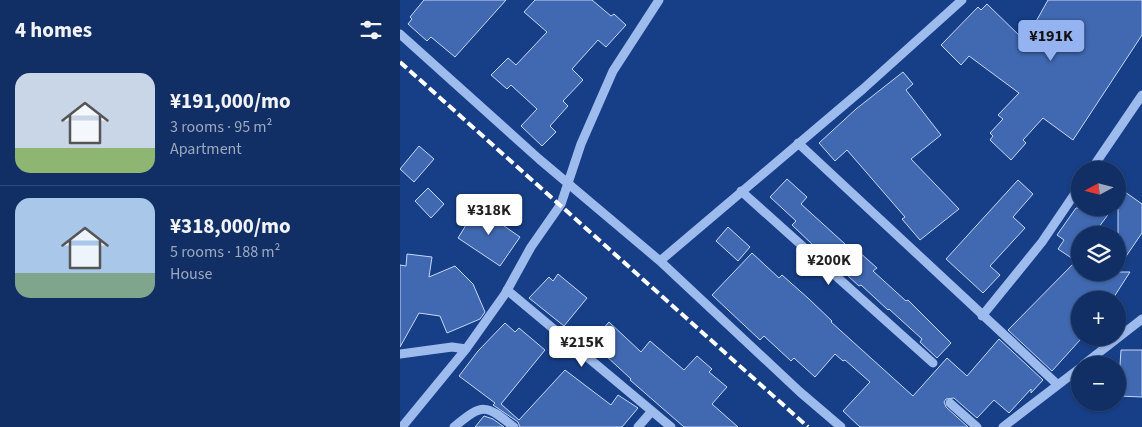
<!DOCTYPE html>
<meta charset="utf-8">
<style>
:root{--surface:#112f65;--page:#1a376b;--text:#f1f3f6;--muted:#9ca9bf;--line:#304a79;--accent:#95b2f1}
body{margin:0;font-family:"Source Sans 3",sans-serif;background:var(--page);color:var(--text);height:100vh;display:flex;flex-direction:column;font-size:19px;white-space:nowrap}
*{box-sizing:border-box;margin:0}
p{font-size:16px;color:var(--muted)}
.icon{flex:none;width:28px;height:28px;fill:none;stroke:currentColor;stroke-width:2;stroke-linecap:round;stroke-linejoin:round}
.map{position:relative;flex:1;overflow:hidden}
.drawer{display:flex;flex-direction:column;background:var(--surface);width:400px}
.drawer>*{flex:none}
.needle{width:32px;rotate:263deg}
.controls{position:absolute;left:671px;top:161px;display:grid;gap:10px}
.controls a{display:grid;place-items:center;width:55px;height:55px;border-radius:50%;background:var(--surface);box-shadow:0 1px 4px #0004,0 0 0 1px var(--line);font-size:25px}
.price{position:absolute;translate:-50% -42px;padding:0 11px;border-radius:5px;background:#fff;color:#222;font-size:16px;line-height:32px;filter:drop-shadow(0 1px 2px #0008)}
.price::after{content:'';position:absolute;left:50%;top:30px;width:15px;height:11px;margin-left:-8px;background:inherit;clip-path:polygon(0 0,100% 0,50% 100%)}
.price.selected{background:var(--accent);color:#111}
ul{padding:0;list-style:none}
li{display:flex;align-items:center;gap:15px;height:125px;padding:0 15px}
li+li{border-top:1px solid var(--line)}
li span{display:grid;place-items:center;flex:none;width:140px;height:100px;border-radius:15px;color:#555}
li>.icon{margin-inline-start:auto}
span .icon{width:60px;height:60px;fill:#fffc;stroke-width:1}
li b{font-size:21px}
h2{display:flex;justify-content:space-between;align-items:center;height:60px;padding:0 15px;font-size:21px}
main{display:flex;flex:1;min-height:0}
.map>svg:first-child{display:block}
.building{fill:#4069b1;stroke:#c4d8fa}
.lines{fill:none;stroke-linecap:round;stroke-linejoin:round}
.minor{stroke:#9ebbed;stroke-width:9}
.rail{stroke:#fff;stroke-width:4;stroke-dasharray:9 4;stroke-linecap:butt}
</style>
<main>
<section class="drawer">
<h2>4 homes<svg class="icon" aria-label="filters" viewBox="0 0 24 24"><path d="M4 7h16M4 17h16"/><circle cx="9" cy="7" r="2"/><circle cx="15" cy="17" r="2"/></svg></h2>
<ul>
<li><span style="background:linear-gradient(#c9d6e8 75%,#8fb573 0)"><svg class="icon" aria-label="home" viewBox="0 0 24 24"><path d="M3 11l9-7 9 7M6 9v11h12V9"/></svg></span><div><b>¥191,000/mo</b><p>3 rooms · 95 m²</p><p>Apartment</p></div></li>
<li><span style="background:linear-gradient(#a9c7e8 75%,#7fa58c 0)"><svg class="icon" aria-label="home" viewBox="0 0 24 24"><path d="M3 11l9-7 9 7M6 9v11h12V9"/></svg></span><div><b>¥318,000/mo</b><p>5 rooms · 188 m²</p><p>House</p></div></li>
</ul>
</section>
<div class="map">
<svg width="742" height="427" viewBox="0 0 742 427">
<rect width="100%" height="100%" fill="#173f87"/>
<path class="building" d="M24,0H106L55,57L31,37L27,41L8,24L12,19L10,17Z
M135,0H192L211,16L214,14L226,25L206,47L198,40L172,69L183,80L163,101L168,106L150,126L156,132L142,146L121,126L137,109L111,85L107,89L91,75L108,58L116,65L147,32L124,12Z
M648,0H742V35L673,140L643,118L623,140L626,143L611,160L590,140L593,136L590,133L603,119L598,115L619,93L569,56L561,65L541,45L578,7L581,10L587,4L625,41Z
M503,72L513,84L506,90L541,135L511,159L559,209L520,240L502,219L505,217L447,150L435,161L419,143L456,109Z
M19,146L34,159L14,182L0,169Z
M387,179L407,197L401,204L456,254L458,251L477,268L473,271L506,301L508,300L551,343L537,358L520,342L522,339L489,309L488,310L461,285L459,286L436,265L435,266L392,225L396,221L370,197Z
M618,180L633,194L613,217L625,228L590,266L600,275L583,293L546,259Z
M718,187L742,204V233L718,268Z
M28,188L44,204L31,218L15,201Z
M79,204L97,215L94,219L120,237L100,266L58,238Z
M676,208H713L693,235H680V272H730L712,300H680V340L652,371L608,330L676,261L658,249L664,240L657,235Z
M328,227L350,247L338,261L316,241Z
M352,253L379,278L382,275L409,299L432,321L431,322L513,396L547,358L567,376L599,339L643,380L631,393V389L609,413L594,400L577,418L554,398L546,399L544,402L546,407L568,427H460L443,411L470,382L445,360L443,361L435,354L415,377L394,358L391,361L364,336L360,340L312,295Z
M7,254L32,257L29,277L55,266L73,284L85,312L80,319L47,333L40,316L19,313L0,347V265L6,266Z
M158,274L187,298L164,326L129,298L149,277L153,281Z
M209,322L241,352L250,341L284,370L297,356L312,369L309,372L327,387L312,404L338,427H284L230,380L231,379L191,342Z
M105,323L115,332L119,328L145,350L101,404L119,420L165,370L211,405L218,395L238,408L222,427H120L118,422L93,405L95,403L59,376L78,351Z
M721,350H742V397L718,396Z
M84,416L93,419L104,427H75Z"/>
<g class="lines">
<path class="minor" d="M0,34L139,159L260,261L400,392L441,427
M398,143L658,385
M691,170L742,95
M341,191L533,363
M260,261L463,89L562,0
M107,290L271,427
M582,316L642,242L680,186
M0,354L52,347L66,349
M683,365L742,319
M550,403L577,427
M2,427L66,349L105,294L131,247L161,204L181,144L213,71L259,0
M54,427C83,403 85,404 114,427
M238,427L252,411
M603,427L680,368"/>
<path class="rail" d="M0,62L408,427"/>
</g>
</svg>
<div class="controls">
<a><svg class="needle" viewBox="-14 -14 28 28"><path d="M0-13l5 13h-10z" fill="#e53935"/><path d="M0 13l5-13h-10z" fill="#9ca9bf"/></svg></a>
<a><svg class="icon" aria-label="layers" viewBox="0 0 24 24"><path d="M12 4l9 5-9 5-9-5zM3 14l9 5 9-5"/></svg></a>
<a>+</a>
<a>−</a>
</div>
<b class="price selected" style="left:651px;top:62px">¥191K</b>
<b class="price" style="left:89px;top:236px">¥318K</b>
<b class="price" style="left:429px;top:286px">¥200K</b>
<b class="price" style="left:182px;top:368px">¥215K</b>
</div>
</main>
